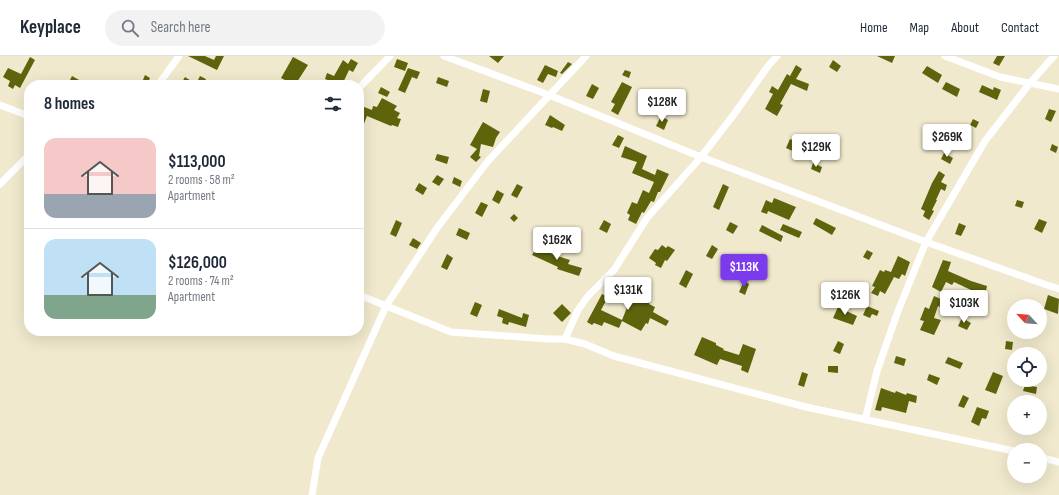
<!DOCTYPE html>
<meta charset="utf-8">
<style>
:root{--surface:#fff;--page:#f2f2f3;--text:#1f2937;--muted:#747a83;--line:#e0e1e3;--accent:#7c3aed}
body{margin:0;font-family:"Sofia Sans Condensed",sans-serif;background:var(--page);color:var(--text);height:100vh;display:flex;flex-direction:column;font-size:15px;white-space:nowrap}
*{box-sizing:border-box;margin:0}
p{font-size:13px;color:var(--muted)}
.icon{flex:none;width:22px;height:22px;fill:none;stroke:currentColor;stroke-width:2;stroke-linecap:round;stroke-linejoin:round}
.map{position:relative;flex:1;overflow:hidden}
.sheet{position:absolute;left:24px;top:24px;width:340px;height:256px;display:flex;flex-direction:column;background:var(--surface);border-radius:16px;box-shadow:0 4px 16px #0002}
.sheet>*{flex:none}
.needle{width:26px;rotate:296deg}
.tools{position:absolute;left:1007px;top:243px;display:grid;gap:8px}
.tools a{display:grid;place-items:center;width:40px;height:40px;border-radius:50%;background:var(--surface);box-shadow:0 4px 16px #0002;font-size:20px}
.price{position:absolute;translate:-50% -34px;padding:0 9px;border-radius:4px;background:#fff;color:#222;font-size:13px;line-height:26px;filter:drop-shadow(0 1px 2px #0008)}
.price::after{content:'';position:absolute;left:50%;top:24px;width:12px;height:9px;margin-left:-6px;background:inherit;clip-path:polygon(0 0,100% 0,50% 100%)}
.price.selected{background:var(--accent);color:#fff}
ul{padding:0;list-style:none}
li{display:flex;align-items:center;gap:12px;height:100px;padding:0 20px}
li+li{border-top:1px solid var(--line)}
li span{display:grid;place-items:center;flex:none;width:112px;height:80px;border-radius:12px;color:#555}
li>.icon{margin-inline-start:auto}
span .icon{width:48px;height:48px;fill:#fffc;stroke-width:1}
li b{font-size:17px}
h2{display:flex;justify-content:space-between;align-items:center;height:48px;padding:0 20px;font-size:17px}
header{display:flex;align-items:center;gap:24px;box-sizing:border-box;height:56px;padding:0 20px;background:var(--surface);border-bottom:1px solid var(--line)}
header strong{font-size:19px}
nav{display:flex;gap:22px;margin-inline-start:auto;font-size:14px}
.search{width:280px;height:36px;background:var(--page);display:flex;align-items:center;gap:10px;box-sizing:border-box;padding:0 14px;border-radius:22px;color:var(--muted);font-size:15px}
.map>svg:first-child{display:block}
.building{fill:#5e640b}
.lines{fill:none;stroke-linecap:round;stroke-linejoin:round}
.minor{stroke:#fff;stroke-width:7}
</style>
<header>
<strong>Keyplace</strong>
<div class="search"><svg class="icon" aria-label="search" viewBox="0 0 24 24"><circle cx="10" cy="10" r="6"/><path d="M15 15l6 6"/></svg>Search here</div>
<nav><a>Home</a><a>Map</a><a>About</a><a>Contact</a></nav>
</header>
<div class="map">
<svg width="1059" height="439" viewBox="0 0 1059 439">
<rect width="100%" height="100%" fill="#f0e9cd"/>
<path class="building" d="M188,0H205L214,4L216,0H224L217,14Z
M489,0H504L498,7Z
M877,0H895L892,7Z
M997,0H1005L999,10L993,7Z
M30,1L35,4L20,32L15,29L13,33L8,30L10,25L3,21L8,12L21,18Z
M293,1L308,9L295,29L281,22Z
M351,3L358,7L353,16L349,14L342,29H339L325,23L327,17L334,20L343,4L348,8Z
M397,3L408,7L405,15L394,11Z
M833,4L841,10L837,16L829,11Z
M568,6L572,8L562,18L560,17Z
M545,9L558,15L556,21L548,18L543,27L537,24Z
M796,9L802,13L796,23L809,28L807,35L791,28L780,48L783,49L777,60L765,53L773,38L769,36L772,30L778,34L787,18L790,20Z
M927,10L942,19L938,27L922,17Z
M408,12L420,16L417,23L412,21L405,37L398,34Z
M625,14L631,16L629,22L622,19Z
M145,19L150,22L147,29H141Z
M72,20L88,29H75L69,26Z
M200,20L206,23L203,29H186L182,26L185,21L196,28Z
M438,21L449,25L447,31L436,27Z
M622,26L632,31L618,59L611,55L615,48L611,46Z
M946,26L960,33L957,41L942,33Z
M592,28L599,32L593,43L586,40Z
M982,29L993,34L994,31L1001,34L997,44L979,36Z
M381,31L390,36L387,41L378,37Z
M483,33L490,35L487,47L480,45Z
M382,42L397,50L394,54L400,57L397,62L401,63L398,71L392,69L391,70L367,60L359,81V49L372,54L373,50L377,51Z
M657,44L668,50L664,57L654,51Z
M1049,53L1056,55L1051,66L1045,63Z
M550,59L565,69L562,75L553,71L552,72L545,69Z
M661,60L668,64L664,74L656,70Z
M973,63L979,66L976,72L970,69Z
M483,66L500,76L496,82L493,91L481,88L479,100L481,101L476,106L470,101L477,93L470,89Z
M945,72L955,76L956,74L962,78L956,88L950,84L951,82L942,79Z
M618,79L624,82L619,92L612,89Z
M790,83L799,87L795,96L786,92Z
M1052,88L1058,91L1056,97L1050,94Z
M625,90L647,100L642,113L655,119L657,113L669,118L660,136H658L654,146L651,145L644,157L642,156L636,168L628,164L630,159L627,157L632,146L637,148L643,134L649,137L654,126L632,117L637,106L621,101Z
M944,97L953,102L950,108L941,103Z
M437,98L449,101L447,108L435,104Z
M813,107L822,111L820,117L811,113Z
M939,115L945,119L941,126L947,129L945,135L941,133L936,144H937L932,154L934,155L929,164L923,160L925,155L921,153L932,127Z
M437,119L444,123L439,130L432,126Z
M454,121L462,125L460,131L452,127Z
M419,127L427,132L423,139L415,134Z
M517,128L523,131L517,142L511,139Z
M723,128L729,131L719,154L713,151Z
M497,134L504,138L499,148L492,144Z
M774,142L796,151L789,164L768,155L767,158L761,156L766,144L772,147Z
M1017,144L1024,146L1022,152L1015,150Z
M481,146L488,149L482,161L475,157Z
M514,158L518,162L514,166L510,162Z
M816,162L836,172L832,179L813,168Z
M1039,163L1047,166L1042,177L1034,173Z
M396,164L402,167L396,181L390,178Z
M604,164L611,168L607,177L599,173Z
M730,166L738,170L733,178L726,174Z
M959,167L966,170L961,180L955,178Z
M783,168L802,176L799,182L780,174Z
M762,169L783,180L781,186L759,175Z
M459,172L470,177L467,184L456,179Z
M569,172L575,175L568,191L562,188Z
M413,182L421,187L417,193L409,189Z
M662,189L666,192L668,190L675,194L667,205L665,204L661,212L655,209L656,207L649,202L655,193L658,194Z
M712,189L718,193L712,203L706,200Z
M538,190L554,199L570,204L568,208L582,212L579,220L557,213L558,211L532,199Z
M867,194L873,197L869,204L863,201Z
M447,198L453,202L447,214L441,211Z
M898,200L910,206L905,220L902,218L899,223L894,221L885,238L880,235L878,240L871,237L875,231L872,230L880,214L884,216L885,214L891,216Z
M943,204L951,206L948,215L971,225L987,230L985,239L971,235V234L954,226L952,229L946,226L941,236L932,231Z
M686,214L693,218L686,232L679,228Z
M744,225L749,228L745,239L739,236Z
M631,227L648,234L644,242L650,244L649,248L655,251L653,256L669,265L666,270L650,262L648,268L646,267L641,275L622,265L619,272L604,266L602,270L594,267L592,269L587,266L602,238L608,241L601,254L622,264L628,249L619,245L622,238L627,240Z
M1048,239L1059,243L1058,258L1044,253Z
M934,240L943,244L940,251L938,250L934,262L941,264L934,279L920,274L924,265L920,264L925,251L929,253Z
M475,246L482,249L477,261L470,258Z
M562,248L571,257L562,266L553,257Z
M867,250L879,255L877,260L872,258L870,262L863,259Z
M838,251L857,260L853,269L833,262Z
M499,253L522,262L523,257L529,259L526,271L509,266L508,269L502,267L503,262L497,260Z
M962,262L971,267L967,274L958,270Z
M702,281L716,287V289L724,293L723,294L739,299L743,288L756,293L748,317L741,314L742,310L720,303L717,309L694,299Z
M838,285L844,288L840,298L833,295Z
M1006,285L1013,286L1012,294L1005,293Z
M896,300L906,303L904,310L894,307Z
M948,301L963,307L960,313L945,307Z
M828,310H838V317L828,316Z
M802,316L808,318L804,331L798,329Z
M993,316L1003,320L996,338L985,334Z
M929,318L940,322L937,329L927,324Z
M1025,329L1037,331L1036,338L1023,335Z
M881,332L895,337L896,335L906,339L907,337L917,340L916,347L909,345L906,357L882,351L881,355L875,354Z
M963,339L969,342L964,352L958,350Z
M977,351L989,355L986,363L982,362L979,370L971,366Z"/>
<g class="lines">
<path class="minor" d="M444,0L549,39L701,101L926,186L1047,229L1059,233
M945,0L1000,21L1059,33
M158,29L179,0
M359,32L390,0
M0,49L29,60
M0,128L29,99
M359,239L451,276L548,283H565L585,288L614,300L806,351L1014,395
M565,283L578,254L588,240L614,214L647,162L701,101L735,57L768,10L777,0
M865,364L877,315L898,255L926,186L985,85L1030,27L1054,0
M1040,401L1059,406
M312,439L318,402L386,250L437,172L488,105L586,0"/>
</g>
</svg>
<div class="tools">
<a><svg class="needle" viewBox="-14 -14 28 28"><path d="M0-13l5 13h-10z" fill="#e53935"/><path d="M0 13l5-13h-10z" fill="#747a83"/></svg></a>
<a><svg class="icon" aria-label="locate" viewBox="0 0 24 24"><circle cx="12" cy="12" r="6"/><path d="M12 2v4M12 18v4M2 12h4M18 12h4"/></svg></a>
<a>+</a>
<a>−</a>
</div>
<b class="price" style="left:662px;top:67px">$128K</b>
<b class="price" style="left:947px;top:102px">$269K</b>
<b class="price" style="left:816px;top:112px">$129K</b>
<b class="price" style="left:557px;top:205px">$162K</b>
<b class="price selected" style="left:744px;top:232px">$113K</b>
<b class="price" style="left:628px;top:255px">$131K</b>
<b class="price" style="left:845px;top:260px">$126K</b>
<b class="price" style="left:964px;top:268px">$103K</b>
<section class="sheet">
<h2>8 homes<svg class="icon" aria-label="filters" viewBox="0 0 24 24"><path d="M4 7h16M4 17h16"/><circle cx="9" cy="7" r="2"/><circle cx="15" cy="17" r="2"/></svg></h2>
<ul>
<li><span style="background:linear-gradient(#f6c9c9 70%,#9aa5b1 0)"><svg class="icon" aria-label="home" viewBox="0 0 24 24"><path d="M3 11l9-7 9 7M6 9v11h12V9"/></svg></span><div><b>$113,000</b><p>2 rooms · 58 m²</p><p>Apartment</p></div></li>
<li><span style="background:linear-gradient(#bfe0f5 70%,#7fa58c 0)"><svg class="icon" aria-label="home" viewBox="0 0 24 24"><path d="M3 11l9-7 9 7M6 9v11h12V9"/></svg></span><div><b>$126,000</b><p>2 rooms · 74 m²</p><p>Apartment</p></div></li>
</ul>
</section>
</div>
